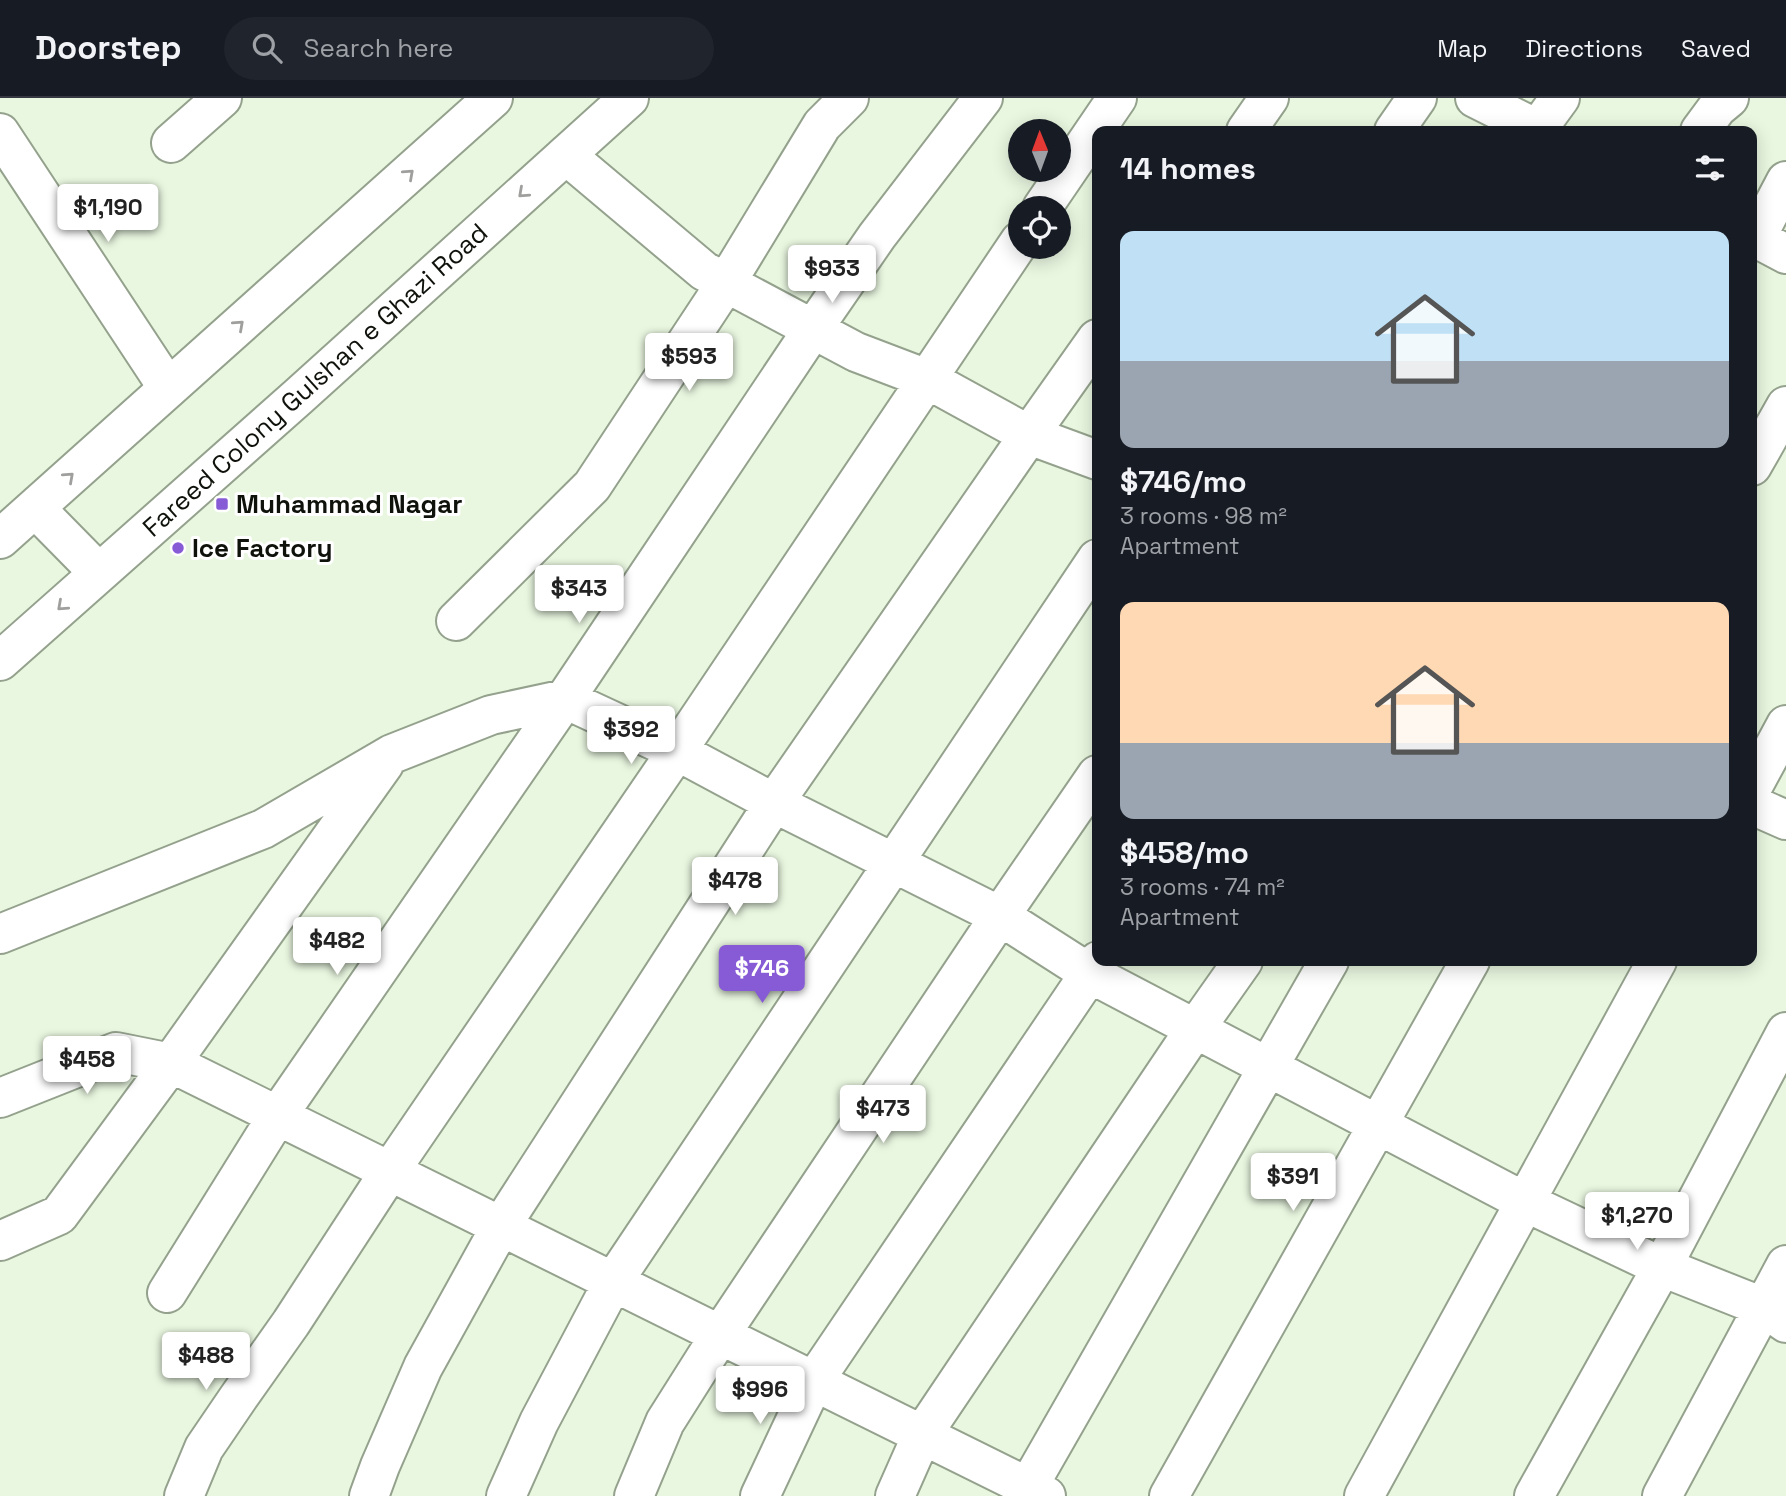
<!DOCTYPE html>
<meta charset="utf-8">
<style>
:root{--surface:#171b24;--page:#20242c;--text:#f1f3f6;--muted:#9ea1a6;--line:#363941;--accent:#865bd5}
body{margin:0;font-family:"Space Grotesk",sans-serif;background:var(--page);color:var(--text);height:100vh;display:flex;flex-direction:column;font-size:26px;white-space:nowrap}
*{box-sizing:border-box;margin:0}
p{font-size:23px;color:var(--muted)}
.icon{flex:none;width:38px;height:38px;fill:none;stroke:currentColor;stroke-width:2;stroke-linecap:round;stroke-linejoin:round}
.map{position:relative;flex:1;overflow:hidden}
.sheet{position:absolute;left:1092px;top:28px;width:665px;height:840px;display:flex;flex-direction:column;background:var(--surface);border-radius:14px;box-shadow:0 4px 18px #0003}
.sheet>*{flex:none}
.needle{width:46px;rotate:359deg}
.controls{position:absolute;left:1008px;top:21px;display:grid;gap:14px}
.controls a{display:grid;place-items:center;width:63px;height:63px;border-radius:50%;background:var(--surface);box-shadow:0 4px 18px #0003;font-size:35px}
.price{position:absolute;translate:-50% -60px;padding:0 16px;border-radius:7px;background:#fff;color:#222;font-size:23px;line-height:46px;filter:drop-shadow(0 2px 4px #0008)}
.price::after{content:'';position:absolute;left:50%;top:42px;width:21px;height:16px;margin-left:-10px;background:inherit;clip-path:polygon(0 0,100% 0,50% 100%)}
.price.active{background:var(--accent);color:#fff}
ul{padding:0;list-style:none}
li{display:grid;align-content:center;gap:14px;height:371px;padding:0 28px}
li span{display:grid;place-items:center;height:217px;border-radius:14px;color:#555}
li>.icon{margin-inline-start:auto}
span .icon{width:126px;height:126px;fill:#fffc;stroke-width:1}
li b{font-size:30px}
h2{display:flex;justify-content:space-between;align-items:center;height:84px;padding:0 28px;font-size:30px}
header{display:flex;align-items:center;gap:42px;box-sizing:border-box;height:98px;padding:0 35px;background:var(--surface);border-bottom:2px solid var(--line)}
header strong{font-size:33px}
nav{display:flex;gap:38px;margin-inline-start:auto;font-size:24px}
.search{width:490px;height:63px;background:var(--page);display:flex;align-items:center;gap:18px;box-sizing:border-box;padding:0 24px;border-radius:38px;color:var(--muted);font-size:26px}
.map>svg:first-child{display:block}
.lines{fill:none;stroke-linecap:round;stroke-linejoin:round}
.minor-casing{stroke:#94a28d;stroke-width:42}
.major-casing{stroke:#94a28d;stroke-width:42}
.minor{stroke:#fff;stroke-width:38}
.major{stroke:#fff;stroke-width:38}
.oneway{stroke:#9fa09d}
.poi-dot{fill:#865bd5;stroke:#fff;stroke-width:2.5}
.labels{text-anchor:middle;dominant-baseline:central;stroke-width:6;stroke-linejoin:round;paint-order:stroke}
.street-label{font-size:26px;fill:#0e120b;stroke:#fff}
.poi-label{font-size:26px;font-weight:bold;fill:#0e120b;stroke:#fff;text-anchor:start}
</style>
<header>
<strong>Doorstep</strong>
<div class="search"><svg class="icon" aria-label="search" viewBox="0 0 24 24"><circle cx="10" cy="10" r="6"/><path d="M15 15l6 6"/></svg>Search here</div>
<nav><a>Map</a><a>Directions</a><a>Saved</a></nav>
</header>
<div class="map">
<svg width="1786" height="1398" viewBox="0 0 1786 1398">
<rect width="100%" height="100%" fill="#e9f7e0"/>
<g class="lines">
<g class="minor-casing">
<path id="minor" d="M1475,0L1541,33
M1246,33L1269,0
M1394,33L1417,0
M1536,33L1560,0
M1700,33L1717,10L1729,0
M0,35L168,290
M171,45L222,0
M566,57L704,173L856,254L927,281L1029,337L1097,362
M1042,110L1117,0
M1752,138L1786,156
M1756,140L1786,83
M1752,368L1786,308
M456,523L592,388L726,185L822,27L849,0
M1752,690L1786,627
M1752,707L1786,722
M0,836L263,731L392,656L491,617L565,601L813,231L877,138L983,0
M0,1000L116,954L171,965L1046,1398
M0,1143L59,1117L171,965L384,666
M167,1195L278,1017L565,601L677,653L774,705L1000,818L1089,875L1525,1104L1662,1169L1763,1209L1786,1225
M184,1398L204,1350L238,1300L291,1225L390,1073L677,653L1020,143
M369,1398L380,1368L423,1269L501,1128L774,705L1029,337L1097,241
M506,1398L539,1324L613,1184L1097,461
M634,1398L665,1324L720,1237L1000,818L1097,677
M760,1398L814,1283L1098,863
M895,1398L922,1337L1195,931L1243,863
M1025,1398L1028,1389L1329,863
M1169,1398L1470,863
M1364,1398L1657,863
M1534,1398L1662,1169L1786,934
M1662,1398L1786,1167"/>
</g>
<g class="major-casing">
<path id="major" d="M35,410L99,475
M0,441L493,0
M0,563L299,298L629,0"/>
</g>
<use href="#minor" class="minor"/>
<use href="#major" class="major"/>
</g>
<defs><path id="oneway-chevron" d="M-2-3.5L2.5 0L-2 3.5" fill="none" stroke-width="1.6" stroke-linecap="round" stroke-linejoin="round" transform="scale(1.75)"/></defs>
<g class="oneway">
<use href="#oneway-chevron" transform="translate(409 76) rotate(-42)"/>
<use href="#oneway-chevron" transform="translate(523 95) rotate(138)"/>
<use href="#oneway-chevron" transform="translate(239 227) rotate(-42)"/>
<use href="#oneway-chevron" transform="translate(69 379) rotate(-42)"/>
<use href="#oneway-chevron" transform="translate(62 508) rotate(138)"/>
</g>
<g class="poi-dot">
<rect x="215" y="399" width="14" height="14" rx="3.5"/>
<circle cx="178" cy="450" r="7"/>
</g>
<g class="labels">
<g class="street-label">
<text transform="translate(315 282) rotate(-42)">Fareed Colony Gulshan e Ghazi Road</text>
</g>
<g class="poi-label">
<text x="236" y="406">Muhammad Nagar</text>
<text x="192" y="450">Ice Factory</text>
</g>
</g>
</svg>
<div class="controls">
<a><svg class="needle" viewBox="-14 -14 28 28"><path d="M0-13l5 13h-10z" fill="#e53935"/><path d="M0 13l5-13h-10z" fill="#9ea1a6"/></svg></a>
<a><svg class="icon" aria-label="locate" viewBox="0 0 24 24"><circle cx="12" cy="12" r="6"/><path d="M12 2v4M12 18v4M2 12h4M18 12h4"/></svg></a>
</div>
<b class="price" style="left:108px;top:146px">$1,190</b>
<b class="price" style="left:832px;top:207px">$933</b>
<b class="price" style="left:689px;top:295px">$593</b>
<b class="price" style="left:579px;top:527px">$343</b>
<b class="price" style="left:631px;top:668px">$392</b>
<b class="price" style="left:735px;top:819px">$478</b>
<b class="price" style="left:337px;top:879px">$482</b>
<b class="price active" style="left:762px;top:907px">$746</b>
<b class="price" style="left:87px;top:998px">$458</b>
<b class="price" style="left:883px;top:1047px">$473</b>
<b class="price" style="left:1293px;top:1115px">$391</b>
<b class="price" style="left:1637px;top:1154px">$1,270</b>
<b class="price" style="left:206px;top:1294px">$488</b>
<b class="price" style="left:760px;top:1328px">$996</b>
<section class="sheet">
<h2>14 homes<svg class="icon" aria-label="filters" viewBox="0 0 24 24"><path d="M4 7h16M4 17h16"/><circle cx="9" cy="7" r="2"/><circle cx="15" cy="17" r="2"/></svg></h2>
<ul>
<li><span style="background:linear-gradient(#bfe0f5 60%,#9aa5b1 0)"><svg class="icon" aria-label="home" viewBox="0 0 24 24"><path d="M3 11l9-7 9 7M6 9v11h12V9"/></svg></span><div><b>$746/mo</b><p>3 rooms · 98 m²</p><p>Apartment</p></div></li>
<li><span style="background:linear-gradient(#ffd9b3 65%,#9aa5b1 0)"><svg class="icon" aria-label="home" viewBox="0 0 24 24"><path d="M3 11l9-7 9 7M6 9v11h12V9"/></svg></span><div><b>$458/mo</b><p>3 rooms · 74 m²</p><p>Apartment</p></div></li>
</ul>
</section>
</div>
